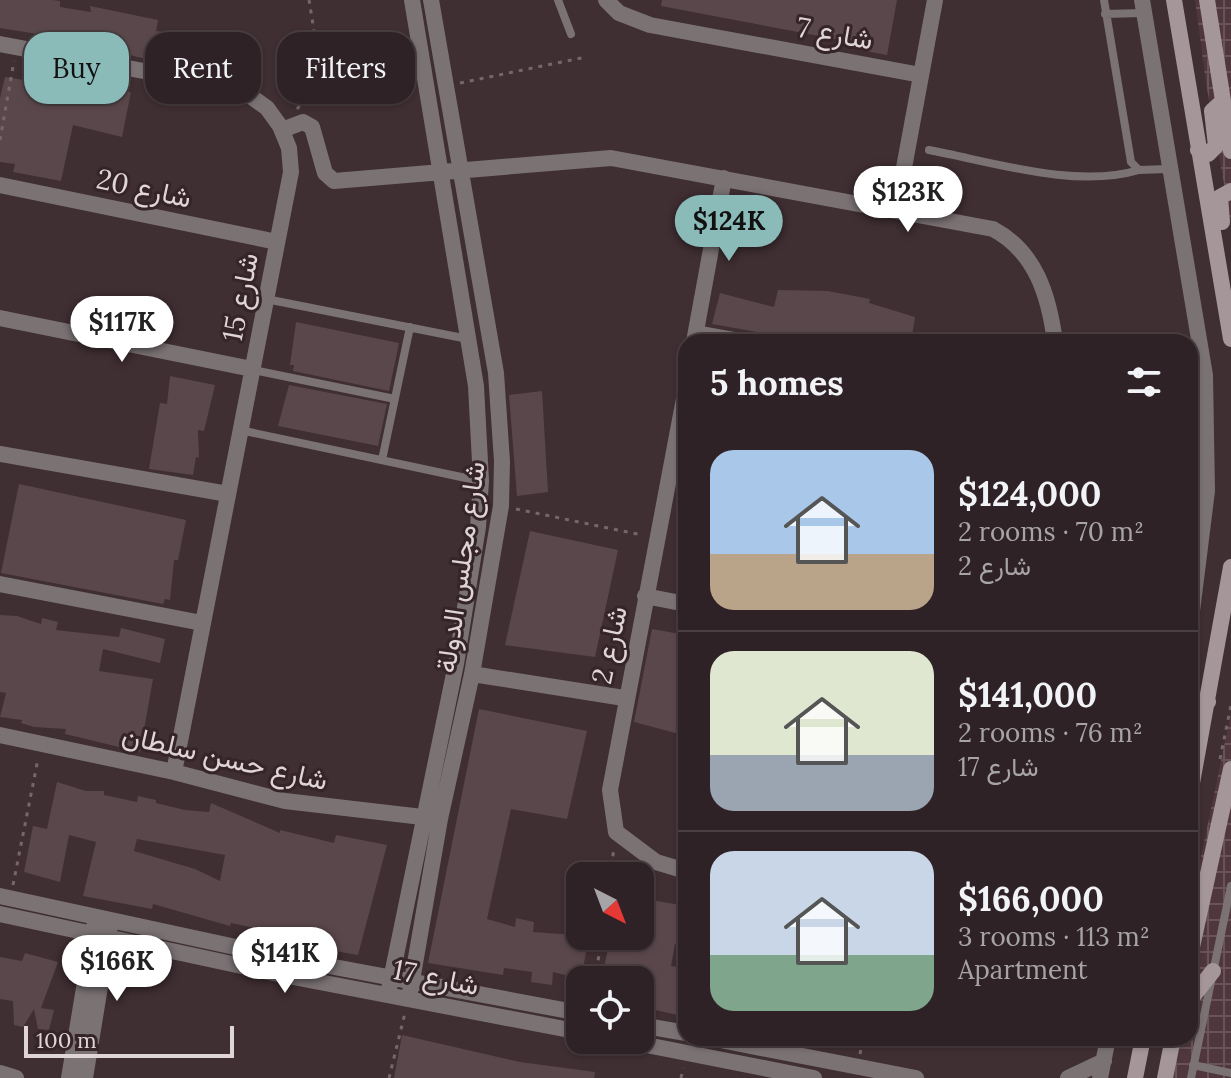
<!DOCTYPE html>
<meta charset="utf-8">
<style>
:root{--surface:#2f2226;--page:#3b2f32;--text:#f1f3f6;--muted:#a7a4a7;--line:#4a3f43;--accent:#8bbbb9}
body{margin:0;font-family:Lora,Vazirmatn,serif;background:var(--page);color:var(--text);height:100vh;display:flex;flex-direction:column;font-size:30px;white-space:nowrap}
*{box-sizing:border-box;margin:0}
p{font-size:26px;color:var(--muted)}
.icon{flex:none;width:44px;height:44px;fill:none;stroke:currentColor;stroke-width:2;stroke-linecap:round;stroke-linejoin:round}
.map{position:relative;flex:1;overflow:hidden}
.sheet{position:absolute;left:678px;top:334px;width:520px;height:712px;display:flex;flex-direction:column;background:var(--surface);border-radius:24px;box-shadow:0 2px 6px #0004,0 0 0 2px var(--line)}
.sheet>*{flex:none}
.hud{position:absolute;left:24px;top:32px;width:534px;height:72px;display:flex;gap:16px}
.needle{width:52px;rotate:138deg}
.tools{position:absolute;left:566px;top:862px;display:grid;gap:16px}
.tools a{display:grid;place-items:center;width:88px;height:88px;border-radius:16px;background:var(--surface);box-shadow:0 2px 6px #0004,0 0 0 2px var(--line);font-size:40px}
.scale{position:absolute;left:24px;bottom:20px;width:210px;box-sizing:border-box;padding-left:8px;border:4px solid #dfd4d6;border-top:0;font-size:22px;line-height:28px;white-space:nowrap;color:#dfd4d6;-webkit-text-stroke:6px #352428;paint-order:stroke}
.price{position:absolute;translate:-50% -68px;padding:0 18px;border-radius:28px;background:#fff;color:#222;font-size:26px;line-height:52px;filter:drop-shadow(0 2px 4px #0008)}
.price::after{content:'';position:absolute;left:50%;top:48px;width:24px;height:18px;margin-left:-12px;background:inherit;clip-path:polygon(0 0,100% 0,50% 100%)}
.price.selected{background:var(--accent);color:#111}
ul{padding:0;list-style:none}
li{display:flex;align-items:center;gap:24px;height:200px;padding:0 32px}
li+li{border-top:2px solid var(--line)}
li span{display:grid;place-items:center;flex:none;width:224px;height:160px;border-radius:24px;color:#555}
li>.icon{margin-inline-start:auto}
span .icon{width:96px;height:96px;fill:#fffc;stroke-width:1}
li b{font-size:34px}
h2{display:flex;justify-content:space-between;align-items:center;height:96px;padding:0 32px;font-size:34px}
.pill{padding:0 28px;border-radius:24px;background:var(--surface);box-shadow:0 2px 6px #0004,0 0 0 2px var(--line);font-size:28px;line-height:72px}
.pill.selected{background:var(--accent);color:#111}
.map>svg:first-child{display:block}
.industrial{fill:url(#industrial-grid)}
.building{fill:#5a474c;fill-rule:evenodd}
.lines{fill:none;stroke-linecap:round;stroke-linejoin:round}
.path{stroke:#76676a;stroke-width:3;stroke-dasharray:4 6;stroke-linecap:butt}
.service{stroke:#7b7274;stroke-width:8}
.minor{stroke:#7b7274;stroke-width:16}
.secondary{stroke:#a49699;stroke-width:16}
.labels{text-anchor:middle;dominant-baseline:central;stroke-width:6;stroke-linejoin:round;paint-order:stroke}
.street-label{font-size:28px;fill:#dfd4d6;stroke:#352428}
</style>
<div class="map">
<svg width="1231" height="1078" viewBox="0 0 1231 1078">
<defs>
<pattern id="industrial-grid" width="8" height="8" patternUnits="userSpaceOnUse" patternTransform="scale(2)"><rect width="8" height="8" fill="#4f373d"/><path d="M0 4h8M4 0v8" fill="none" stroke="#685358"/></pattern>
</defs>
<rect width="100%" height="100%" fill="#3f2e32"/>
<path class="industrial" d="M1195,0H1231V223L1206,83Z
M1231,713V1078H1158L1166,1038H1190V910Z"/>
<path class="building" d="M0,0H52L60,1V7L91,12L90,6L158,20L156,31L180,35L175,66L56,37L0,28Z
M662,0H897L887,55L855,49L856,43L661,6Z
M5,77L109,94L110,87L131,92L122,137L73,125L61,181L13,172L15,164L0,162V98Z
M778,290L828,291L870,299L869,303L915,317L911,342H825L809,337L808,342H791L768,337V334L712,324L720,293L774,307Z
M296,322L399,343L389,391L293,371L294,365H290Z
M170,376L215,385L204,431L198,430L199,458L196,457L193,475L149,469L160,403L167,404Z
M289,385L387,404L378,446L278,426Z
M542,391L548,492L517,496L509,395Z
M19,484L186,520L178,560H174L170,600L165,599L163,604L1,573Z
M530,531L618,550L595,657L505,645Z
M0,615L17,616L41,624L42,618L58,622L56,630L119,637L121,628L165,639L160,663L103,649L99,671L153,679L140,752L65,734L66,729L34,727L21,723L22,720L0,717L6,693L0,692Z
M652,629L686,635V687L678,713L682,714L679,734L634,722Z
M479,709L587,731L567,819L511,809L487,919L515,927L516,918L534,922L533,932L589,936L581,979L553,972L552,985L531,982L532,972L504,968L503,975L428,963Z
M57,782L86,791H104V795L137,802L138,796L156,800V803L185,810L209,812L211,803L280,833V830L334,843L336,835L387,845L358,955L311,947L312,939L280,931V934L231,923L230,926L153,904L152,909L83,896L96,842L69,835L60,882L24,872L33,826L47,829ZM137,839L225,855L220,881L195,869L134,851Z
M640,898L686,906V946L675,944L671,966L686,968L682,1016L642,1007L648,980H601L611,936H640Z
M25,953L58,962L41,1008L54,1010L49,1030L38,1029L34,1009L23,1027L14,1025L13,1001L0,999V957L22,961Z
M402,1035L520,1062L595,1072L594,1078H394Z"/>
<g class="lines">
<path class="path" d="M460,83L586,57
M297,109C324,78 315,37 309,0
M0,140L14,61
M516,509L642,535
M1220,759L1231,705
M1190,841L1198,808
M610,876L614,848
M13,885L38,759
M595,980L602,936
M860,1054L863,1038
M389,1078L405,1013
M681,1078L683,1068"/>
<path class="service" d="M558,0L571,34
M1104,0L1131,162L1139,170L1168,169
M1105,14L1143,13
M929,150C993,162 1076,189 1139,170
M266,299L468,339
M253,370L395,399
M240,430L480,481
M382,460L410,327
M1193,1065L1231,1073
M1191,1078L1231,886"/>
<path class="minor" d="M606,0L619,13L650,25L921,75
M1142,0L1205,375L1207,491L1190,627
M0,44L229,87L249,95L267,108L280,126L289,148L291,172L174,772
M282,130L303,122L312,127L325,173L334,181L611,158L993,229C1036,252 1049,296 1055,342
M0,185L277,242
M896,211L935,0
M0,318L252,369
M696,333L746,342
M694,342L724,178
M686,388L610,790L616,832L656,862L686,871
M0,454L228,494
M0,584L202,623
M645,596L686,604
M472,674L624,698
M0,735L174,772L285,801L431,818
M0,896L286,958L580,1013
M0,914L283,975L580,1032
M388,994L456,664L478,527L481,481L476,386L412,0
M409,998L440,819L472,674L501,506L502,461L496,373L431,0
M640,1025L686,1033
M710,1038L916,1078
M621,1040L814,1078
M0,1073L16,1078
M69,1078L95,922
M85,1078L110,926
M1068,1078L1104,1061
M1100,1078L1108,1038"/>
<path class="secondary" d="M1174,0L1231,339
M1207,0L1231,151
M1198,150L1208,154L1216,146L1212,111L1222,102
M1222,222L1220,197L1231,191
M1190,714L1208,702
M1190,794L1231,567
M1190,956L1231,769
M1190,1000L1213,971
M1135,1078L1143,1038
M1165,1078L1173,1038"/>
</g>
<g class="labels">
<g class="street-label">
<text transform="translate(835 33) rotate(10)">شارع 7</text>
<text transform="translate(144 188) rotate(12)">شارع 20</text>
<text transform="translate(240 297) rotate(-79)">شارع 15</text>
<text transform="translate(460 567) rotate(-82)">شارع مجلس الدولة</text>
<text transform="translate(609 645) rotate(-78)">شارع 2</text>
<text transform="translate(225 757) rotate(13)">شارع حسن سلطان</text>
<text transform="translate(436 977) rotate(11)">شارع 17</text>
</g>
</g>
</svg>
<div class="tools">
<a><svg class="needle" viewBox="-14 -14 28 28"><path d="M0-13l5 13h-10z" fill="#e53935"/><path d="M0 13l5-13h-10z" fill="#a7a4a7"/></svg></a>
<a><svg class="icon" aria-label="locate" viewBox="0 0 24 24"><circle cx="12" cy="12" r="6"/><path d="M12 2v4M12 18v4M2 12h4M18 12h4"/></svg></a>
</div>
<div class="scale">100 m</div>
<b class="price" style="left:908px;top:234px">$123K</b>
<b class="price selected" style="left:729px;top:263px">$124K</b>
<b class="price" style="left:122px;top:364px">$117K</b>
<b class="price" style="left:285px;top:995px">$141K</b>
<b class="price" style="left:117px;top:1003px">$166K</b>
<div class="hud">
<a class="pill selected">Buy</a>
<a class="pill">Rent</a>
<a class="pill">Filters</a>
</div>
<section class="sheet">
<h2>5 homes<svg class="icon" aria-label="filters" viewBox="0 0 24 24"><path d="M4 7h16M4 17h16"/><circle cx="9" cy="7" r="2"/><circle cx="15" cy="17" r="2"/></svg></h2>
<ul>
<li><span style="background:linear-gradient(#a9c7e8 65%,#b9a48a 0)"><svg class="icon" aria-label="home" viewBox="0 0 24 24"><path d="M3 11l9-7 9 7M6 9v11h12V9"/></svg></span><div><b>$124,000</b><p>2 rooms · 70 m²</p><p>شارع 2</p></div></li>
<li><span style="background:linear-gradient(#dfe7d0 65%,#9aa5b1 0)"><svg class="icon" aria-label="home" viewBox="0 0 24 24"><path d="M3 11l9-7 9 7M6 9v11h12V9"/></svg></span><div><b>$141,000</b><p>2 rooms · 76 m²</p><p>شارع 17</p></div></li>
<li><span style="background:linear-gradient(#c9d6e8 65%,#7fa58c 0)"><svg class="icon" aria-label="home" viewBox="0 0 24 24"><path d="M3 11l9-7 9 7M6 9v11h12V9"/></svg></span><div><b>$166,000</b><p>3 rooms · 113 m²</p><p>Apartment</p></div></li>
</ul>
</section>
</div>
